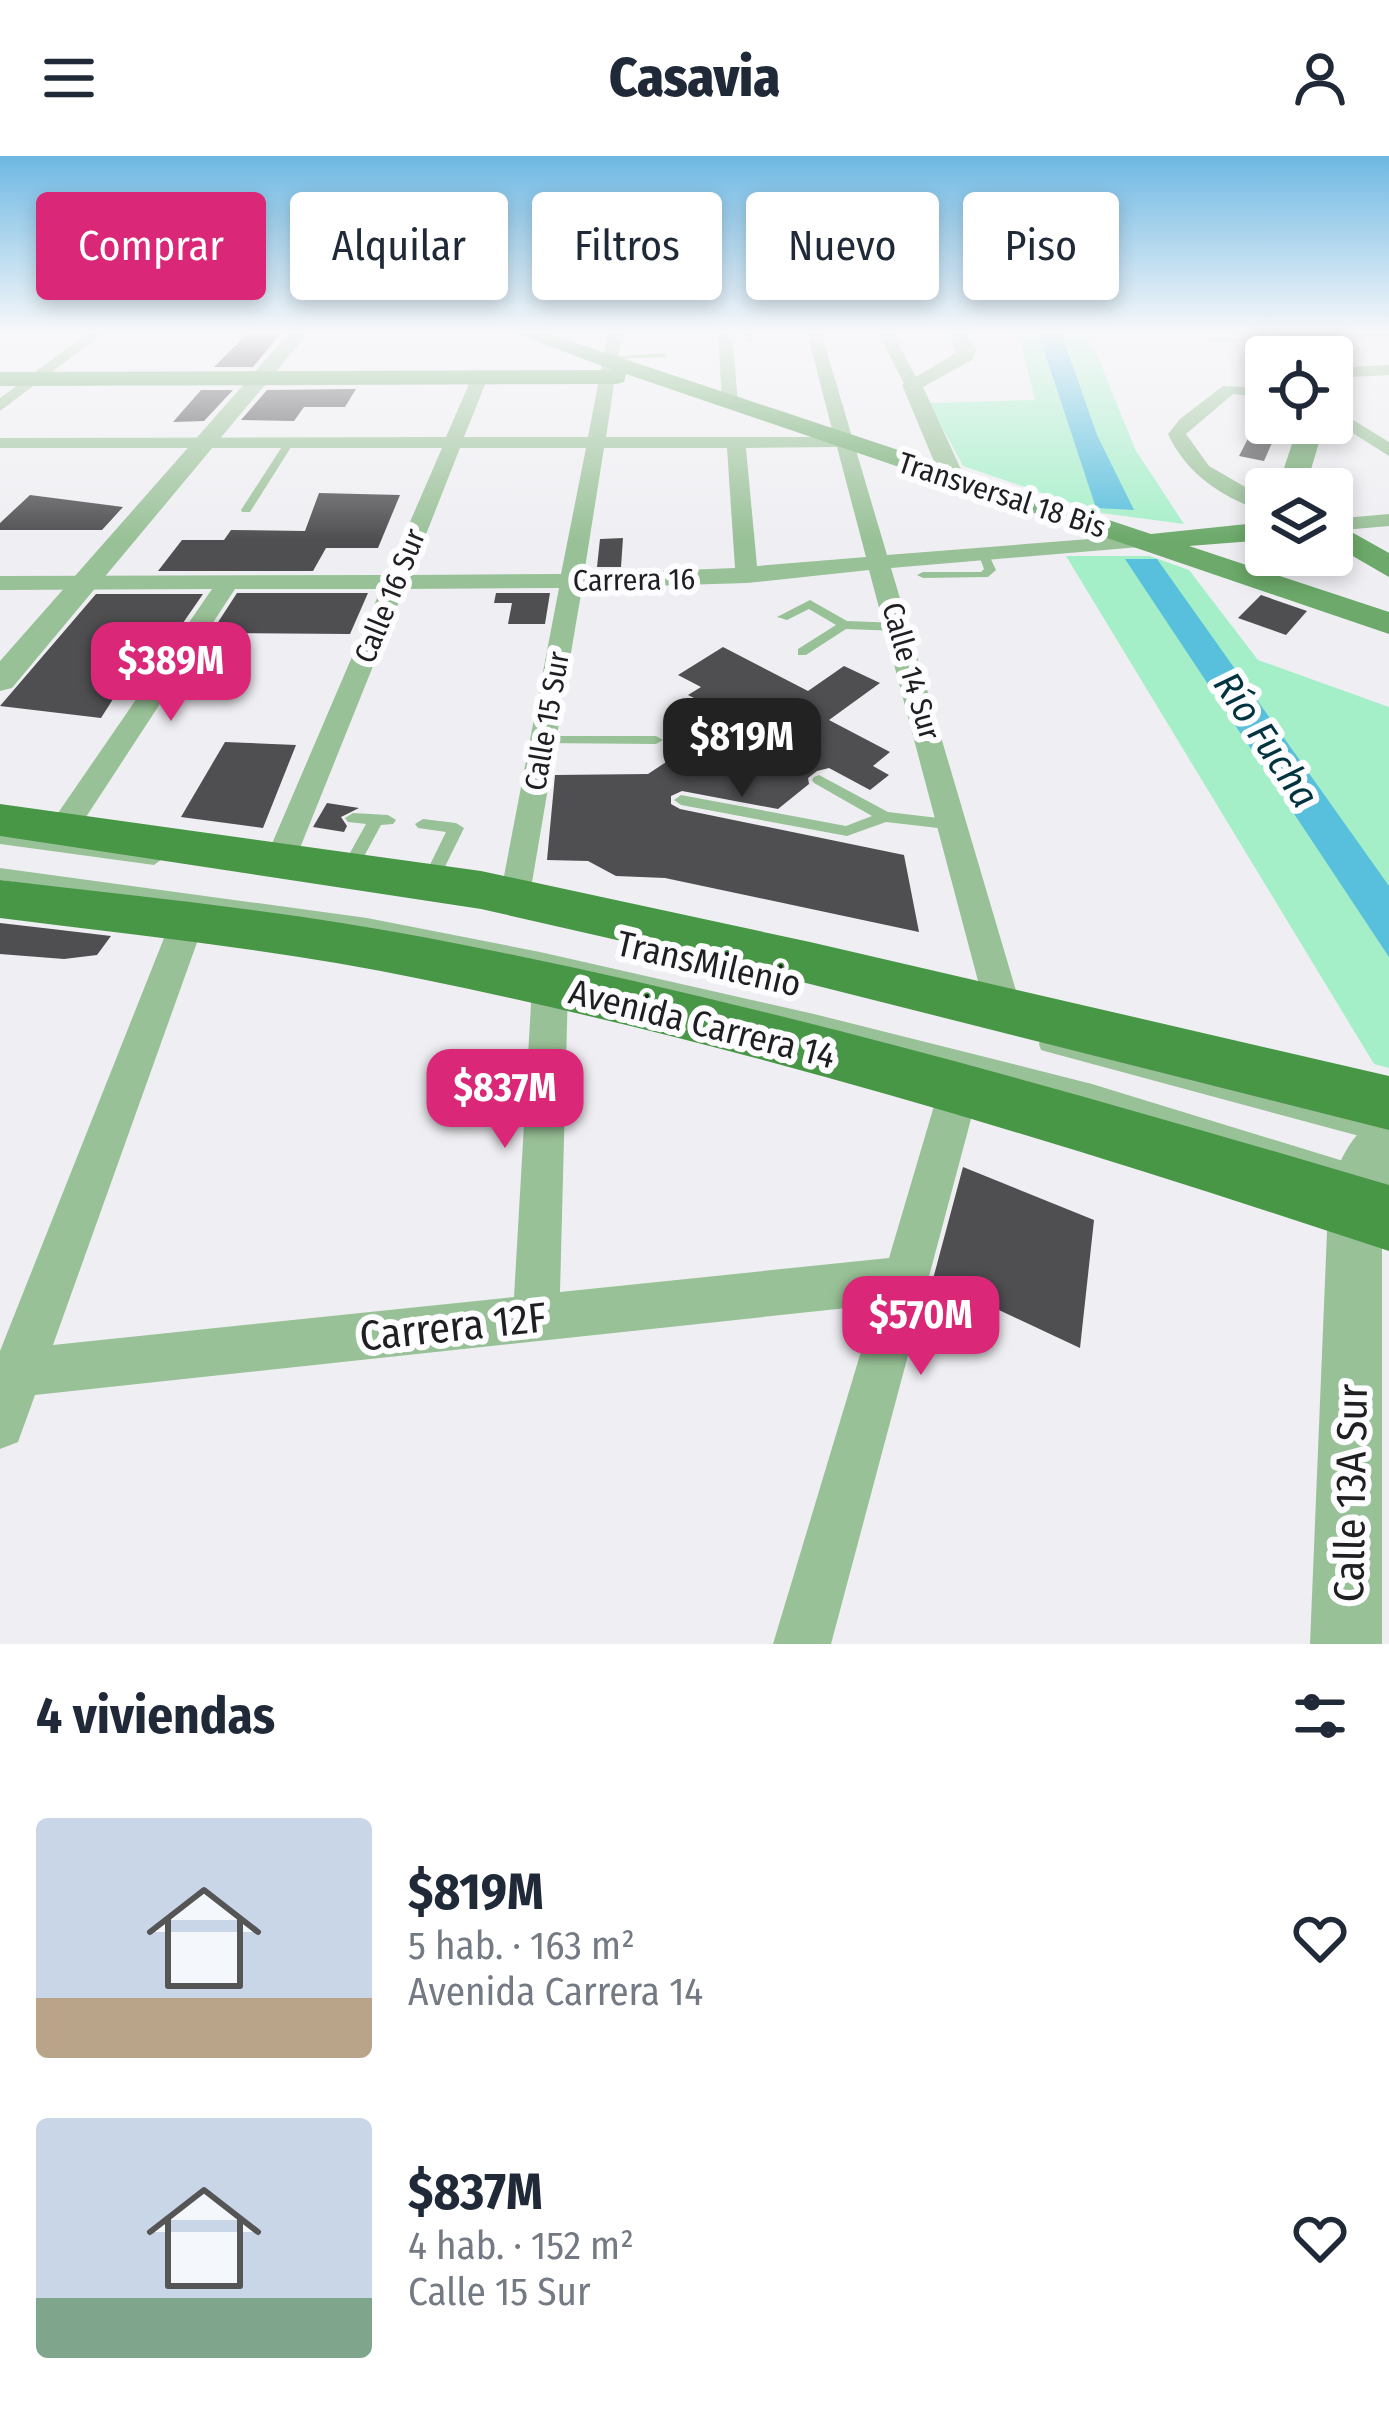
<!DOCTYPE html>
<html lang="es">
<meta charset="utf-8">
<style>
:root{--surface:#fff;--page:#f2f2f3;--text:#1f2937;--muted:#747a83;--accent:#db2777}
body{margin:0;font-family:"Fira Sans Condensed",sans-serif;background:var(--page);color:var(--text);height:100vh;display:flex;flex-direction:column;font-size:45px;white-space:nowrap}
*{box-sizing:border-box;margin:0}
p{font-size:39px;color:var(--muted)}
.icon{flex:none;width:66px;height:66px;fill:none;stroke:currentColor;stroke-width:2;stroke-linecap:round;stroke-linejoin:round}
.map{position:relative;height:1488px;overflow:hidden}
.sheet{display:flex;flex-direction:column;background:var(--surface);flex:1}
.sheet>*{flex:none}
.hud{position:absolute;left:36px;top:36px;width:1317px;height:108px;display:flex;gap:24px}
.buttons{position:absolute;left:1245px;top:180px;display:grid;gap:24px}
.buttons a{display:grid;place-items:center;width:108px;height:108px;border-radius:12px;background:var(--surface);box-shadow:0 6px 18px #0003;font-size:60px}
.price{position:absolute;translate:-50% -102px;padding:0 27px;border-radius:24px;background:var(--accent);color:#fff;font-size:39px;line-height:78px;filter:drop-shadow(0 3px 6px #0008)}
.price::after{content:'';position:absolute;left:50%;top:72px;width:36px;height:27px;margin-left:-18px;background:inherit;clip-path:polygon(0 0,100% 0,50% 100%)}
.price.active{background:#222;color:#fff}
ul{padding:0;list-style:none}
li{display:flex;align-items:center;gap:36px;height:300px;padding:0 36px}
li span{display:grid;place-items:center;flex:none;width:336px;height:240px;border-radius:12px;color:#555}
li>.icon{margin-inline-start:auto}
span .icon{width:144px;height:144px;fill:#fffc;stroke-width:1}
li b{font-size:51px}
h2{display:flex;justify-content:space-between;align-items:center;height:144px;padding:0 36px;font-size:51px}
.chip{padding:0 42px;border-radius:12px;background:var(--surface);box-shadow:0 6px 18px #0003;font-size:42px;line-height:108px}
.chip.active{background:var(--accent);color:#fff}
header{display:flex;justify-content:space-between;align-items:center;height:156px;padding:0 36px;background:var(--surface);font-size:54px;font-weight:800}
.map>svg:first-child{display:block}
.green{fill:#a5efc8}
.water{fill:#58bfdc}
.building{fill:#4f4f52}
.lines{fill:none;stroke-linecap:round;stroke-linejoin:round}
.service{fill:#99c197;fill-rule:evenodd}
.minor{fill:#99c197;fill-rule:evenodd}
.tertiary{fill:#99c197;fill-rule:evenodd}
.secondary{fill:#6ca96a;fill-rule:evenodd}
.primary{fill:#489747;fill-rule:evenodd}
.labels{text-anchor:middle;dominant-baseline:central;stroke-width:12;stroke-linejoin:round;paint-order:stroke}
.far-street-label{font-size:30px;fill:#1f1f21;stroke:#fdfdff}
.street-label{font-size:36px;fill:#1f1f21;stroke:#fdfdff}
.water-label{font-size:39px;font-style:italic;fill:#013440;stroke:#fdfdff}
.near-street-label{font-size:42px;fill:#1f1f21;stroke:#fdfdff}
</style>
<header><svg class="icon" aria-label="menu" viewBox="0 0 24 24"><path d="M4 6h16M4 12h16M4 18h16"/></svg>Casavia<svg class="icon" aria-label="person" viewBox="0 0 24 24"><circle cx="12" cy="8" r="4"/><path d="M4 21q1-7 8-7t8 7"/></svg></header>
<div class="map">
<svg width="1389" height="1488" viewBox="0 0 1389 1488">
<rect width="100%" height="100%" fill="#efeff3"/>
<path class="green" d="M1018,176H1088L1135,293L1184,368L1101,357L963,310L929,247L1035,244Z
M1066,400H1150L1189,414L1258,504L1389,551V912L1374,908Z"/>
<path class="water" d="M1038,176H1061L1097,279L1134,354L1096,352Z
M1125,403H1157L1389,730V801Z"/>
<path class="building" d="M249,176H282L253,211H214Z
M356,233L345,251H304L294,265L241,264L267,234Z
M201,234H233L204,265L173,266Z
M1256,267L1279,271L1264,305L1239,300Z
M319,337L400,339L378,392H326L313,415H158L182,384H224L231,374L305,375Z
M30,339L123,351L102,374H0V367Z
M623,382L621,411H597L600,383Z
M237,437H368L350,478L211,477Z
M496,437H550L545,468H508L512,447H494Z
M96,438H203L176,477H155L101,562L0,550Z
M1261,439L1307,455L1286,479L1238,462Z
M723,491L808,535L844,510L880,527L829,564L890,596L873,610L889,619L870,634L829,612L817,615L808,622L809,628L778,653L682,635L671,640V648L680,653L904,699L919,776L665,722L616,720L588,705L547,704L555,619L648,618L713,575L684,558L702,546L688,539L701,531L678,519Z
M225,586L296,589L263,672L181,661Z
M327,647L359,652L341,661L347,670L344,676L313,671Z
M0,767L52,773L111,780L97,799L64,803L0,798Z
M963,1011L1094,1064L1080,1192L933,1123Z"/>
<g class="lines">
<path class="service" d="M746,176H753V187L746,185Z
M1292,180L1295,184L1212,185L1208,183L1212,181Z
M665,197L668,201L611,203L607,201Z
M285,286L293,288L250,356H242L241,354Z
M983,394L988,397L996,414L988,421L923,422L917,419L923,416H981L984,413L978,397Z
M810,444L847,465L898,467L904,471L898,475L846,473L806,499H798V493L836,469L809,453L787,464L777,461Z
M544,580H656L663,584L656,588L539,587V581Z
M819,619L888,656L955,664L963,669L955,674L886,666L847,680L681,649L674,644L681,639L846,670L872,660L814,627L812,624L814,621Z
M353,657L388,659L396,664L393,668L381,669L355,717L349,719L341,713L366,668L348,666L345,662Z
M423,663L456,667L464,672L436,729L430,731L422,725L446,676L418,672L415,668Z
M0,678L154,697L162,703L154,709L0,688Z
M0,712L367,762L540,796L814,858L1092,928L1389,1019V1039L1092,946L814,874L540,810L367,774L0,724Z
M1048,880L1389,970V988L1048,896L1041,894L1039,888L1041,882Z"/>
<path class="minor" d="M89,176H105L0,255V242Z
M608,176H622L606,281H834L807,176H821L887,399L1140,379L1151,385L1140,391L891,412L1022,855L1017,866L1004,870L991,866L986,855L869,414L747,427L582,432L528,750H504L500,741L559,432L404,433L292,712H270L265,704L381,433H235L73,681H51L47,673L212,433L0,434V420L387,419L442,292H0V282L446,281L472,221L480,216L488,221L464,281H588ZM837,291L866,401L757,410L746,292ZM460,292H586L561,418L410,419ZM604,292H727L735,412L584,418Z
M718,176H732L738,247L730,252L722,247Z
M878,176H892L920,229L918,232H906Z
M1389,209V219L1332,222V212Z
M1223,230L1266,232V242L1233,238L1186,278L1209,310L1266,343V356C1224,343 1187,319 1168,278L1180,263Z
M1332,251L1389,286V300L1332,264Z
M1389,358V370L1332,375V363Z
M187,754L199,758L204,767L53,1189L514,1141L532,831L537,821L550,817L563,821L568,831L560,1136L889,1102L939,933L945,921L959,916L973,921L979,933L831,1488H773L875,1149L35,1239L18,1286L0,1293V1195L170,767L175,758Z"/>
<path class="tertiary" d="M290,176H309L12,532L0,535V505Z
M948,176H966L977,193L972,204L923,231L965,322L953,329L941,322L902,229L956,197Z
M1292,176H1389V183L1285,186L1283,182Z
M1389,957V1019L1382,1052V1488H1310L1328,1052C1334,1012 1349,972 1389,957Z"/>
<path class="secondary" d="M512,176H543L1151,378L1266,366V384L1189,390L1389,456V478L626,218L624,226L616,228L0,230V216L613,214Z
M1271,176H1294L1326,201H1301Z
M1299,267H1325L1305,333H1277Z
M1332,365L1389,397V421L1332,388Z"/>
<path class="primary" d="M0,648L481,715L810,786L1389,920V974L810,828L481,753L0,680Z
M0,724C141,741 283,754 423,781C750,843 1070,935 1389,1029V1095C1071,990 750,890 421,823C282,794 141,780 0,762Z"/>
</g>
<linearGradient id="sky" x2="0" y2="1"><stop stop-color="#6eb8e3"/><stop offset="0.46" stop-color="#f8f8fa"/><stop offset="1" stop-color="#f8f8fa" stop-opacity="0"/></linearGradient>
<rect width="1389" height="384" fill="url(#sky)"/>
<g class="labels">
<g class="far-street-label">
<text transform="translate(1002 339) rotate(18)">Transversal 18 Bis</text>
<text transform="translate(634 424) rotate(-1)">Carrera 16</text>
<text transform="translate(390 440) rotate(-68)">Calle 16 Sur</text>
<text transform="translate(911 515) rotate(74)">Calle 14 Sur</text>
<text transform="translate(547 565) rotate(-80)">Calle 15 Sur</text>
</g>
<g class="street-label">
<text transform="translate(709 808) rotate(13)">TransMilenio</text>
<text transform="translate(702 868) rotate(14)">Avenida Carrera 14</text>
</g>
<g class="water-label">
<text transform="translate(1266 584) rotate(56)">Río Fucha</text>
</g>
<g class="near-street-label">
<text transform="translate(453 1171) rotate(-6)">Carrera 12F</text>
<text transform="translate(1351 1337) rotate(-89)">Calle 13A Sur</text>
</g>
</g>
</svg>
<div class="buttons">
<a><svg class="icon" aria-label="locate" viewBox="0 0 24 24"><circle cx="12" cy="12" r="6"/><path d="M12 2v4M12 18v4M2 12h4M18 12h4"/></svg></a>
<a><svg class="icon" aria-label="layers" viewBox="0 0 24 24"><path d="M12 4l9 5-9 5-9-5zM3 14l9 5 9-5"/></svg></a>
</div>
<b class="price" style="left:171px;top:568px">$389M</b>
<b class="price active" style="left:742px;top:644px">$819M</b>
<b class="price" style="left:505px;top:995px">$837M</b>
<b class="price" style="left:921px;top:1222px">$570M</b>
<div class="hud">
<a class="chip active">Comprar</a>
<a class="chip">Alquilar</a>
<a class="chip">Filtros</a>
<a class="chip">Nuevo</a>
<a class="chip">Piso</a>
</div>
</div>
<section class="sheet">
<h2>4 viviendas<svg class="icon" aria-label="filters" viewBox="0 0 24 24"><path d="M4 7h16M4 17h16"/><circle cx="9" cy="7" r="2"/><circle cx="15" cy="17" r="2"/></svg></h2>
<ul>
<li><span style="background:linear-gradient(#c9d6e8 75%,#b9a48a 0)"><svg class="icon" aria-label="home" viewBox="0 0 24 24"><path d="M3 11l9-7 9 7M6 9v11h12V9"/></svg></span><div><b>$819M</b><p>5 hab. · 163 m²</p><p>Avenida Carrera 14</p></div><svg class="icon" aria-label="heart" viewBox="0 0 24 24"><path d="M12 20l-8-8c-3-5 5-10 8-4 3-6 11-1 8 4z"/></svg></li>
<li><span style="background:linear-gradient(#c9d6e8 75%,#7fa58c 0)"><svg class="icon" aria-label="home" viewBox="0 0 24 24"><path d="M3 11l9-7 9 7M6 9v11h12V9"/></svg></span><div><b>$837M</b><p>4 hab. · 152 m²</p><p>Calle 15 Sur</p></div><svg class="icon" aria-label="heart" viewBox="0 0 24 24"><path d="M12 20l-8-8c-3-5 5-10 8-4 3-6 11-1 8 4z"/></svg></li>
</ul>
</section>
